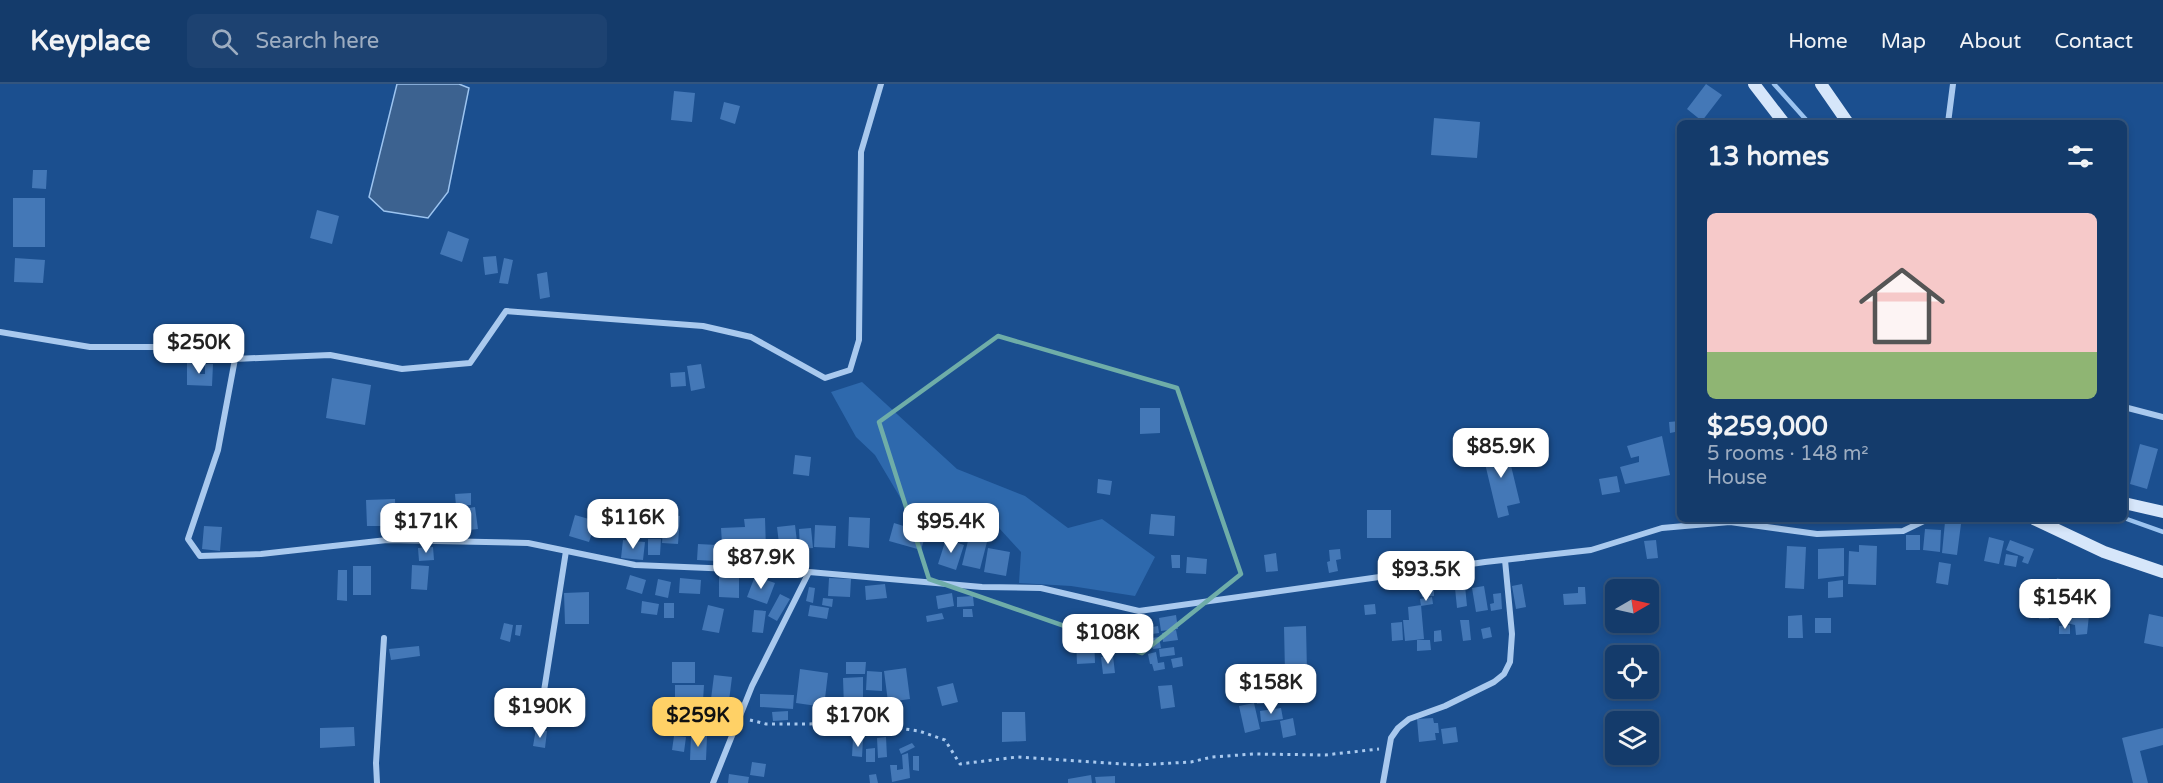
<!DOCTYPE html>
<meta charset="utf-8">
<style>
:root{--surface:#143b6b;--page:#1d4271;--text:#f1f3f6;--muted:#9dadc1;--line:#33557e;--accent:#ffd166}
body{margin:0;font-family:"Varela Round",sans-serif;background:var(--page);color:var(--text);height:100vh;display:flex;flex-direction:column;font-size:22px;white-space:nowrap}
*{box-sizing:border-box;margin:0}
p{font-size:20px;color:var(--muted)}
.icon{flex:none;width:33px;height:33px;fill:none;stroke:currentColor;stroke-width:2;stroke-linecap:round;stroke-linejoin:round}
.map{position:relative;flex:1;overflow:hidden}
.details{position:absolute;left:1677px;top:36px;width:450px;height:402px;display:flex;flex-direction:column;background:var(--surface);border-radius:9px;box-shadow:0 3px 9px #0003,0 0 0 2px var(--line)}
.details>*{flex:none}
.needle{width:39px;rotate:81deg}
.fabs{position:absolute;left:1605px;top:495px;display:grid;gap:12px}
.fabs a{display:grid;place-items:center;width:54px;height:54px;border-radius:9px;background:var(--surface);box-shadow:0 3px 9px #0003,0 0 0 2px var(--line);font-size:30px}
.price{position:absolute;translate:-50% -51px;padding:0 14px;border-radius:12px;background:#fff;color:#222;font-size:20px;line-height:39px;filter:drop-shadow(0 2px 3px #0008)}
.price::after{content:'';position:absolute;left:50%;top:36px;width:18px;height:14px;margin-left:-9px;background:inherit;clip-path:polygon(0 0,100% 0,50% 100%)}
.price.selected{background:var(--accent);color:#111}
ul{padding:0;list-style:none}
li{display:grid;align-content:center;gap:12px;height:318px;padding:0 30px}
li span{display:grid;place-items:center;height:186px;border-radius:9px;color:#555}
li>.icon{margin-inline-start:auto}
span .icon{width:108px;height:108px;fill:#fffc;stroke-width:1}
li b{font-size:26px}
h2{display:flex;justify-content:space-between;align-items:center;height:72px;padding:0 30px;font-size:26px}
header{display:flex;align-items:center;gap:36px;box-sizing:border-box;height:84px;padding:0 30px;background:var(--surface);border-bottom:2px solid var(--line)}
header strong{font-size:28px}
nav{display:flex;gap:33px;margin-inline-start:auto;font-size:21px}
.search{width:420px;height:54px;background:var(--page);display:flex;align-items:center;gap:15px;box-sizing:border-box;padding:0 21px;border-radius:9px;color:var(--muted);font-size:22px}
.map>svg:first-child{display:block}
.green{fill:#2e69ad}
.water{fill:#3c6290;stroke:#9cc4f0;stroke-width:1.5}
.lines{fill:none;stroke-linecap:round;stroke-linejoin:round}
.stream{stroke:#9cc4f0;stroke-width:4.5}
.building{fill:#4478b7}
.path{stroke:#a9c9ee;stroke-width:3;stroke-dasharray:3 4.5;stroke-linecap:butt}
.street{stroke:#a9c9ee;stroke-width:6}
.secondary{stroke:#d6e6fa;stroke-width:12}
.marked{fill:none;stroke:#6fada8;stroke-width:4.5;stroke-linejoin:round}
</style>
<header>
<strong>Keyplace</strong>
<div class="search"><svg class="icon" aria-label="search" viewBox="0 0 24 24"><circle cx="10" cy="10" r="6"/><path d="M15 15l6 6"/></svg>Search here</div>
<nav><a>Home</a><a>Map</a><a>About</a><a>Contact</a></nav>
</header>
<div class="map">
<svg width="2163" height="699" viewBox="0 0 2163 699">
<rect width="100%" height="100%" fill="#1b4f8f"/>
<path class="green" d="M862,298L957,385L1025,412L1068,444L1102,435L1155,473L1135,512L1071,502L1019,499L1021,468L999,444L934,443L907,425L875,371L856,353L831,308Z"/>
<path class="water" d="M397,0H459L469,4L448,108L428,134L384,127L369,113Z"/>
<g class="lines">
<path class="stream" d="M1774,0L1809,39
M2124,434L2163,448"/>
</g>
<path class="building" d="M1706,0L1722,11L1702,37L1687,25Z
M674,7L695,9L692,38L671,36Z
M724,18L740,22L735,40L720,35Z
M1434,34L1480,38L1477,74L1431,71Z
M33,86H47L46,105L32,104Z
M13,114H45V163H13Z
M317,126L339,132L332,160L310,154Z
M448,147L469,155L462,178L440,170Z
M496,172L498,189L485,191L483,173Z
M15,174L45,176L43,199L14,198Z
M504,174L513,176L508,200L499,199Z
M547,188L550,213L540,215L537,190Z
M187,279H198V290H205V280H213L212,302L187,301Z
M701,280L705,304L691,307L687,282Z
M685,288L686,302L671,303L670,289Z
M332,294L371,301L365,341L326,334Z
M1140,324H1160V349L1140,350Z
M1680,337V347L1670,349L1669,338Z
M1530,351L1536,368L1513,377L1507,360Z
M1662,352L1670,391L1625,400L1620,383L1639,378V372L1631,374L1627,362Z
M2140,360L2158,365L2147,405L2130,400Z
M1506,361L1520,419L1507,422L1509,431L1498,434L1482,367Z
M795,371L811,373L809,392L793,390Z
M1617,392L1620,408L1602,411L1599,395Z
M1098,395L1112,397L1110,411L1097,409Z
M471,409V421L456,422L455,410Z
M395,415L396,442H367L366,416Z
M475,423L478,445L460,447L457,426Z
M1367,426H1391V454H1367Z
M626,429L650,430L649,444L626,443Z
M664,430L680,432L678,460L662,459Z
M1151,430L1175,432L1174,452L1149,450Z
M575,431L596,437L589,458L569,452Z
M849,433L870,434L869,464L848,462Z
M765,434L766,466L745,467L746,474L723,475L721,444L745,443L744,435Z
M1945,438L1961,440L1957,471L1942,469Z
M894,439L926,449L921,466L889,457Z
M795,441L798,466L780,468L777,443Z
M815,441L836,442L835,464L814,463Z
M204,442L222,443L220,467L202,465Z
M811,444L813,464L800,465L799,445Z
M1925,445L1941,446L1940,468L1923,466Z
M970,449L988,454L980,485L962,481Z
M1906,451H1920V466H1906Z
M1989,453L2004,457L1999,480L1984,477Z
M648,455H661L660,471H648Z
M946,455L964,461L956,486L938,480Z
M623,456L645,458L643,476L621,474Z
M1656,456L1658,474L1647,475L1644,457Z
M2010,456L2034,465L2028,480L2022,478L2024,473L2006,466Z
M698,460L717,461L716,477L697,476Z
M1859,461L1877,462L1876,501L1848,500L1849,467L1859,468Z
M1787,462L1806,463L1804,505L1785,504Z
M433,463L434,476L419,477L418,464Z
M988,464L1010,468L1006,492L984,488Z
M1844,464V492L1818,495V465Z
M1340,465L1341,475L1336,476L1338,487L1329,489L1327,478L1330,477L1329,466Z
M1276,469L1278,487L1266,488L1264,471Z
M2006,470L2018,472L2016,483L2004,481Z
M1171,471H1180V484H1172Z
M1187,473L1207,475L1206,490L1186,489Z
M1939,478L1951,480L1948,501L1936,499Z
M412,481L429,482L427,506L411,505Z
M353,482H371V511H353Z
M338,486H347V517L337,516Z
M630,491L646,496L642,510L626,505Z
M719,492L739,493V514L719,513Z
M755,492L775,499L767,520L747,513Z
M680,494L701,496L700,510L679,509Z
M829,494L851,495L850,513L828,512Z
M2057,494L2068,497L2062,521L2051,518Z
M658,495L671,498L668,514L655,511Z
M1624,495L1625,506H1616V511H1613L1612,496Z
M1843,496V513L1828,514V498Z
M885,500L887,514L866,516L865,502Z
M1522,500L1526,523L1516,525L1512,502Z
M1434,502V512L1422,513L1421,503Z
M1465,502L1467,522L1457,524L1455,504Z
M1484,502L1488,526L1476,528L1472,504Z
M809,503L815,504L813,519L806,517Z
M1578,503H1585L1586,520L1564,521L1563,510L1578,509Z
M589,508V540H565L564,509Z
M952,509L954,522L938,525L936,512Z
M1501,509L1502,525L1491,527L1490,520L1494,519L1493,510Z
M780,510L790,515L777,537L768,532Z
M973,512L974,522L957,523V513Z
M1432,513L1433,520L1421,522L1420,515Z
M823,514L833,515L832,523L822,521Z
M642,517L659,520L657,531L641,529Z
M2037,517H2047L2049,535H2039Z
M664,519H674V534H664Z
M2066,519L2090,522L2087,550L2076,551L2075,541L2062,538Z
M1375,520L1376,530L1365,531L1364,521Z
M708,521L724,525L719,549L702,546Z
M810,521L829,524L827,535L808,532Z
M1421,521L1424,555L1405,557L1403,536H1409L1408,523Z
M963,525H972L973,533H963Z
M754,526L766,527L763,549L752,548Z
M942,529L944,535L927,538L926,532Z
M2149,530L2163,533V563L2144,559Z
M1176,531L1178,545L1161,547L1159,534Z
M1802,531L1803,554H1788V532Z
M1815,534H1831V549H1815Z
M1460,536H1469L1471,556L1463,557Z
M1402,538L1403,556L1392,557L1391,539Z
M504,539L513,541L510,558L500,555Z
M1141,539L1142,547L1133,548L1134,551L1142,550L1144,563L1119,567L1116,542Z
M1108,540L1110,563L1098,564L1096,541Z
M516,541H522L520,552L515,551Z
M2070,541V550H2059V542Z
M1158,542L1159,549L1152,550V547L1148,548L1147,544Z
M1306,542L1307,588L1285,589L1284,543Z
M1490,543L1492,553L1483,555L1481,545Z
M1176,546L1178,556L1163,558L1162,549Z
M1441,546L1442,557L1434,558V547Z
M1094,552L1095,579L1077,580L1076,554Z
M1159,553L1161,564L1153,565L1151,554Z
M1417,556H1430L1431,566L1417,567Z
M419,562L420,572L391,576L389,565Z
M1174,563L1175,571L1160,573L1159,565Z
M1156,568L1158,579L1164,578L1165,585L1154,587L1152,580H1150L1148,570Z
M1113,572L1115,589L1103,590L1101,573Z
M1182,573L1183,582L1173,584L1171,575Z
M672,578H695V599H672Z
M846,578H866L865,590H846Z
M906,584L910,615L888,618L884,587Z
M800,585L828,589L824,623L796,619Z
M867,587L882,588V607L866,606Z
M714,591L732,593L729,617L711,615Z
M863,593V624H844L843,594Z
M953,599L958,618L942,622L937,603Z
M675,601H704L703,617H675Z
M1172,601L1175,623L1161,625L1158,602Z
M1277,604L1278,619L1257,620L1256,606Z
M760,610L794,611L793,625L760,623Z
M1254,619L1260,645L1245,649L1239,622Z
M664,621H685L684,637H664Z
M703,622L728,625L725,650L701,648Z
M1281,624L1283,635L1261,638L1260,627Z
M788,627V636L773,637L772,628Z
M1002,628H1025L1026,657L1002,658Z
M1293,634L1296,651L1283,654L1280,637Z
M1433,634L1434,639H1438L1439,649H1435L1436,656L1419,658L1417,635Z
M354,643L355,662L320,664V644Z
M1456,643L1458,658L1443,660L1441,645Z
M2163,644V661L2140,667L2148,699H2133L2122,654Z
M536,645L547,647L545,664L533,662Z
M674,652L686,653L684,668L672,666Z
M691,652H707L706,676H690Z
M886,653L887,673L878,674L877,654Z
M853,654L863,655L862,673L852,672Z
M912,659L915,663L901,670L899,665Z
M875,664V678H866V665Z
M908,669L910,694L892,698L890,681H897V686L903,685L902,671Z
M913,672H919V687L913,686Z
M752,678L766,680L764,693L750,691Z
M729,690L749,693L748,699H728Z
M876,690L878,699H870L869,691Z
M1091,691L1092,699H1068V695Z
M1115,692V699H1096L1095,693Z"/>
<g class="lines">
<path class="path" d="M750,636L766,640H810L850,637L919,647L945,656L960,680L1017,673L1138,681L1191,678L1212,673L1254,670L1325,671L1379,665"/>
<path class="street" d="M1948,39L1953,0
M0,248L90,263H204L235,275L218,366L188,455L200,472L261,470L387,456L528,459L635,481L809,488
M235,275L330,271L402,285L470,279L506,227L703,242L751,253L825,294L850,286L859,256L861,68L881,0
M2124,323L2163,333
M544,607L566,467
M377,699L376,679L384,554
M713,699L752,602L809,488L982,503L1041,504L1139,527L1485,478L1591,466L1662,444L1730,438L1817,450L1903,447L1928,435
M1383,699L1391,654L1398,644L1409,635L1445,622L1494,598L1504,590L1510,578L1512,550L1505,476"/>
<path class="secondary" d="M1754,0L1784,39
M1821,0L1848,39
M2124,419L2163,428
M2034,435L2104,468L2163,488"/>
</g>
<path class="marked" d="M998,252L1177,304L1241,490L1142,569L929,495L879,338Z"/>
</svg>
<div class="fabs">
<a><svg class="needle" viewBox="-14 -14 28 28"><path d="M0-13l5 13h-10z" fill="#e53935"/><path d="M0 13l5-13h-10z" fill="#9dadc1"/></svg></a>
<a><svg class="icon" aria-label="locate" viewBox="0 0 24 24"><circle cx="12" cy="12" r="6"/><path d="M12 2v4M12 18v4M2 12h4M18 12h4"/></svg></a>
<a><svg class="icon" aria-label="layers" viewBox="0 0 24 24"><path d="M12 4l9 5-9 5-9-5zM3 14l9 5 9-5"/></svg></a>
</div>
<b class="price" style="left:199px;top:291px">$250K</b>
<b class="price" style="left:1501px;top:395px">$85.9K</b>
<b class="price" style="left:633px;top:466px">$116K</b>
<b class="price" style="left:426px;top:470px">$171K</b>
<b class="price" style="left:951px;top:470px">$95.4K</b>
<b class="price" style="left:761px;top:506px">$87.9K</b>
<b class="price" style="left:1426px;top:518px">$93.5K</b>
<b class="price" style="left:2065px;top:546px">$154K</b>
<b class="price" style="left:1108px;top:581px">$108K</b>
<b class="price" style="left:1271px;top:631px">$158K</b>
<b class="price" style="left:540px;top:655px">$190K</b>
<b class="price selected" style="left:698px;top:664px">$259K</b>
<b class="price" style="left:858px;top:664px">$170K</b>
<section class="details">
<h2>13 homes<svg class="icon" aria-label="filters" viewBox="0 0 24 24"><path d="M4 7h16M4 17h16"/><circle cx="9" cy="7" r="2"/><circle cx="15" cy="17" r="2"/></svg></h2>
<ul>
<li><span style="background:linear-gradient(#f6c9c9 75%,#8fb573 0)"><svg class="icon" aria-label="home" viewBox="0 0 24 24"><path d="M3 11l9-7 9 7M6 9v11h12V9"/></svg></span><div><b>$259,000</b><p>5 rooms · 148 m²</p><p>House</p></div></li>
</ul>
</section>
</div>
